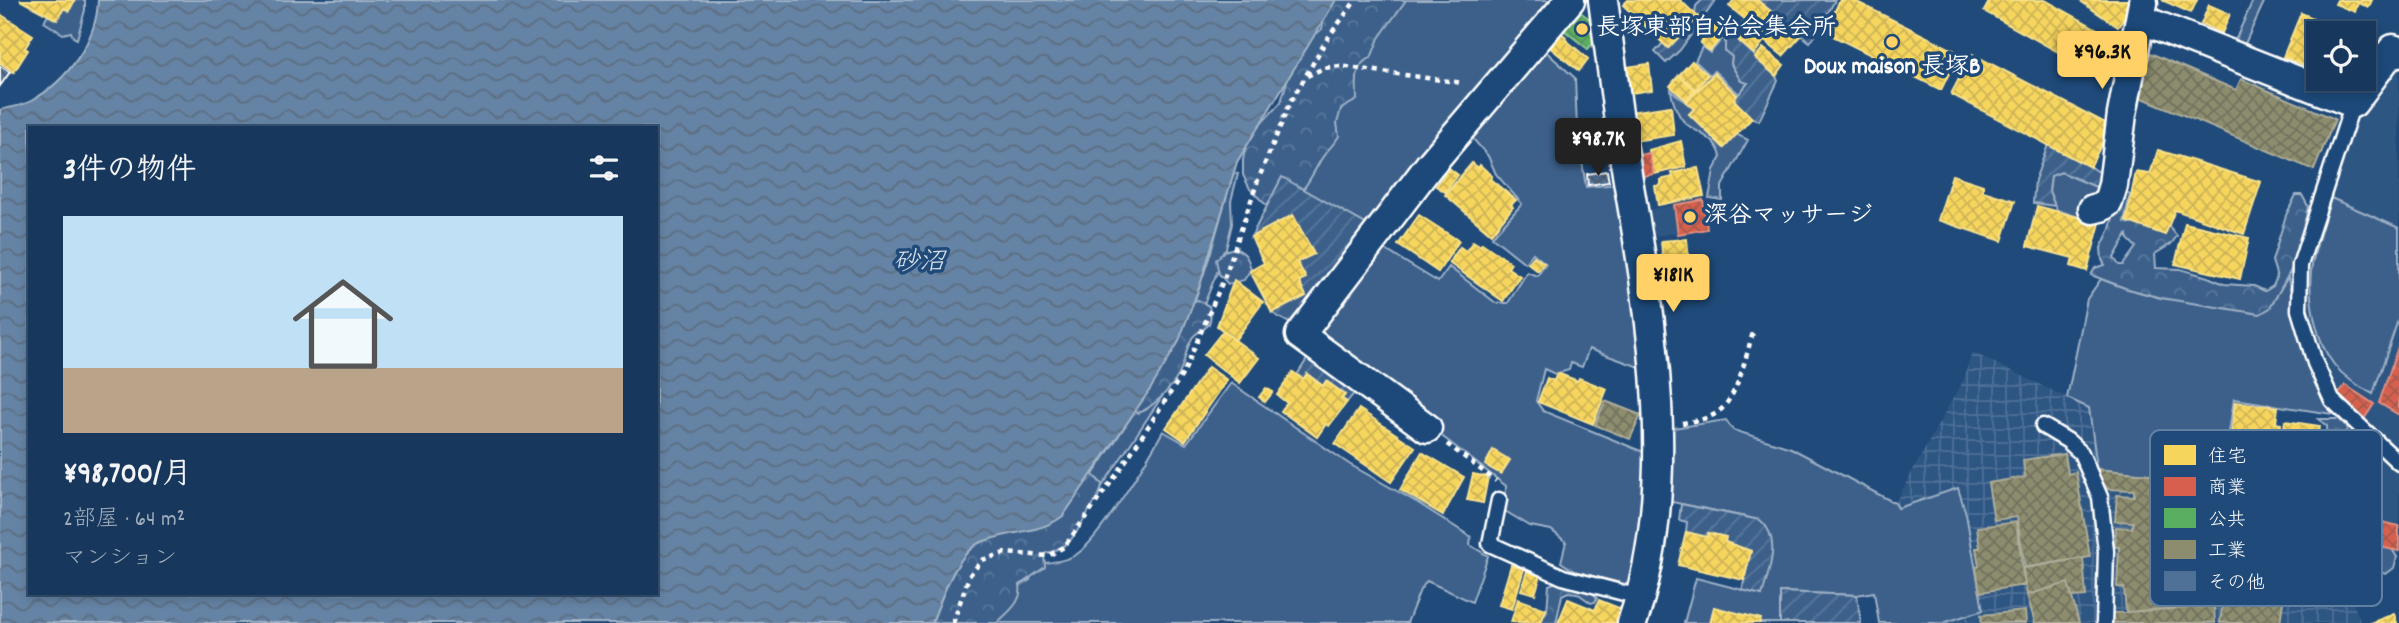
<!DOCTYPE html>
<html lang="ja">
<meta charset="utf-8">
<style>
:root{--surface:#17385c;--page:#244365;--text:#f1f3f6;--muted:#9eacbb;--line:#365272;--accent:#ffd166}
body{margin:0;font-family:Dekko,"Klee One",sans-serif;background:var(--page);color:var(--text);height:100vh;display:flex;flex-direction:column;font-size:26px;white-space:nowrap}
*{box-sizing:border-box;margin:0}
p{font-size:23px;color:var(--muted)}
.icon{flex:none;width:38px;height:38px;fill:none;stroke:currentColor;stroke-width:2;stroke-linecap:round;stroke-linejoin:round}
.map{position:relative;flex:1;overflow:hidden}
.drawer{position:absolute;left:28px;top:126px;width:630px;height:469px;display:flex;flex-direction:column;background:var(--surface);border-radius:0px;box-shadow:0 4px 10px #0003,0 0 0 2px var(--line)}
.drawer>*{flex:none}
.controls{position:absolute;left:2306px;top:21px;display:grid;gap:14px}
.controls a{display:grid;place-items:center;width:70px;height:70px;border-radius:0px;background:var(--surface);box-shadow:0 4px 10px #0003,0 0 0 2px var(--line);font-size:35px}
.price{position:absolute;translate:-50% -60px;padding:0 16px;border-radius:7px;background:var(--accent);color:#111;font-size:23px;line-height:46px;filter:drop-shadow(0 2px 4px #0008)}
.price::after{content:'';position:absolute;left:50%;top:42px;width:21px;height:16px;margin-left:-10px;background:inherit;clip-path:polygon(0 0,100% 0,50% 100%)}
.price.selected{background:#222;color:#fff}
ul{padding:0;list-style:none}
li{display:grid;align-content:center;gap:14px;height:371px;padding:0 35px}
li span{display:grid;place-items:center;height:217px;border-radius:0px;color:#555}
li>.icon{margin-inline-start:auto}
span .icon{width:126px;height:126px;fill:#fffc;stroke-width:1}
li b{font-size:30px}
h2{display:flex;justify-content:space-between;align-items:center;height:84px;padding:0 35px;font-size:30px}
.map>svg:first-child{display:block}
.built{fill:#2e5683}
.industrial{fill:url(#industrial-grid)}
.grass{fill:#3c618b;stroke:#9eb0c5;stroke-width:2}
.forest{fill:url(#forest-crowns);stroke:#9eb0c5;stroke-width:2;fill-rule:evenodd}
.garden{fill:url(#garden-furrows);stroke:#9eb0c5;stroke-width:2}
.water{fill:url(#water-waves);stroke:#a3b5c8;stroke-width:2;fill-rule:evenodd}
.homes{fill:url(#homes-cross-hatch);stroke:#f9e28d;stroke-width:2}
.shops{fill:url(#shops-cross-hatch);stroke:#e29082;stroke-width:2}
.public{fill:url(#public-cross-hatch);stroke:#8cc690;stroke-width:2}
.industry{fill:url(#industry-cross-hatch);stroke:#aeae9a;stroke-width:2}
.building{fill:url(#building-cross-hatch);stroke:#fff;stroke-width:2}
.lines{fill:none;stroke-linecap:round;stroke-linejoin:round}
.service-casing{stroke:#fff;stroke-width:19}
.minor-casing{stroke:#fff;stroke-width:33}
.path{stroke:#fff;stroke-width:4.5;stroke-dasharray:5 5;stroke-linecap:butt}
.service{stroke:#1f4a7a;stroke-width:14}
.minor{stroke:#1f4a7a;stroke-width:28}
.poi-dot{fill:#ffd166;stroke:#1f4a7a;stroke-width:2.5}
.labels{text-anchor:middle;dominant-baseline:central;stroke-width:7;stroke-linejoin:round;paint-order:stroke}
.poi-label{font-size:24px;font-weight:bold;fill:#fff;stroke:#1f4a7a;text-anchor:start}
.water-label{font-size:26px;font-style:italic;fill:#d8e0e8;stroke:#1f4a7a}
.key{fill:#1f4a7a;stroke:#6280a2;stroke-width:2}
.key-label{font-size:19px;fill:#fff}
</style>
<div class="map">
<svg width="2399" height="623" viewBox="0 0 2399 623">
<defs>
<pattern id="industrial-grid" width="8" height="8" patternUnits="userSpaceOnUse" patternTransform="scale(1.75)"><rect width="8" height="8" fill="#2e5683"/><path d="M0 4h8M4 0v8" fill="none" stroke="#4d6f96"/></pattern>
<pattern id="forest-crowns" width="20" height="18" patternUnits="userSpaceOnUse" patternTransform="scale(1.75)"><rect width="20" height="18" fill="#3c618b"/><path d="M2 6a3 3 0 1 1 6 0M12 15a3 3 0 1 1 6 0" fill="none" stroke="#59799c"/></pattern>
<pattern id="garden-furrows" width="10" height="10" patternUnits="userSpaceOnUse" patternTransform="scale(1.75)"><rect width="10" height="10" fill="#3c618b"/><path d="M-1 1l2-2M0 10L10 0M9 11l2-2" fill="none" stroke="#59799c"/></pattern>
<pattern id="water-waves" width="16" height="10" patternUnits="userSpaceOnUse" patternTransform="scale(1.75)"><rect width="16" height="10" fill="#6583a4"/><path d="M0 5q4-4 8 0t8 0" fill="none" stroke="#5b6d81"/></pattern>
<pattern id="homes-cross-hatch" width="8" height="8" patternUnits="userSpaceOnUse" patternTransform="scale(1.75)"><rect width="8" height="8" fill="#f6d55c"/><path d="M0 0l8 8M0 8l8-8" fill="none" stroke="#ccb358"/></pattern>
<pattern id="shops-cross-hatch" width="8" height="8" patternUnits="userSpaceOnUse" patternTransform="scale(1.75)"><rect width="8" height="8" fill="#d6604d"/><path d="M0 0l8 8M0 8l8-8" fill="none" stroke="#a6594d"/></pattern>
<pattern id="public-cross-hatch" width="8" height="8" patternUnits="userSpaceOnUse" patternTransform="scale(1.75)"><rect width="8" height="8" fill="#5aae61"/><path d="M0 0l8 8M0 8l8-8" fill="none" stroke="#56915b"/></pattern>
<pattern id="industry-cross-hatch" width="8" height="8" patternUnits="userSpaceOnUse" patternTransform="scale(1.75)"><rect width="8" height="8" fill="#8c8c6e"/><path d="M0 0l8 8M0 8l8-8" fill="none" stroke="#727260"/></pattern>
<pattern id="building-cross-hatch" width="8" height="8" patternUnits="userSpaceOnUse" patternTransform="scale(1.75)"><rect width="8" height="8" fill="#507197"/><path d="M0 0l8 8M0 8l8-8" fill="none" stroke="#4e5b6a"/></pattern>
</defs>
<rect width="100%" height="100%" fill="#1f4a7a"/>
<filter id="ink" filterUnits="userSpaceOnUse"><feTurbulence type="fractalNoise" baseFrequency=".0143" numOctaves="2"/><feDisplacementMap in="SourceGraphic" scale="14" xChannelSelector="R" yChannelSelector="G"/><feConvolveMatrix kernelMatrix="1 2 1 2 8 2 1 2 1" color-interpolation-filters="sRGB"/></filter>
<g filter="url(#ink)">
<path class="built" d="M2399,52V553L2356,548L2360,516L2382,448L2332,400L2298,294L2353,103Z
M1703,200L1707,229L1638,238L1634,212Z"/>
<path class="industrial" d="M1972,352L2089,408L2096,469L2190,478V482L2220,486L2222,484L2297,502L2325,537L2334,553L2361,623H1943L1983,610L1958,488L1898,508L1895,503L1964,378Z"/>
<path class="grass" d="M75,0H85V10L77,39L73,37L71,32L63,34L44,22L48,15L57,20L64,8Z
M1390,0H1558L1369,226L1282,177Z
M2253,0H2265L2243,48L2234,43Z
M1726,34L1729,35L1725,40L1732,57L1731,64L1741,81L1748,83L1739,94L1714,71L1710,75L1695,61L1702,47L1710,53Z
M1542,48L1575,78L1577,129L1586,187L1619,184L1642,368L1589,349L1582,367L1571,363L1569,370L1555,374L1544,369L1536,401L1543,411L1653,456L1633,586L1576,572L1561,562L1566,542L1551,530L1530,526L1505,511L1506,486L1318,340V327L1379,246L1438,282L1449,267L1496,303H1508L1527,272L1537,276L1546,264L1533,253L1525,263L1492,237L1522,204L1496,174L1488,156L1467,132Z
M1671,90L1694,109L1689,114L1723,147L1736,134L1748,140L1722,186V200L1709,198L1714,170L1721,157C1718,140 1702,135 1689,126C1679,120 1672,101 1671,90Z
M2061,172L2101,189L2094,222L2057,210L2055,206L2049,191L2050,176Z
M1233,173L1238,174L1231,201L1232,224L1225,253L1200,314L1188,321L1211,252Z
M2331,198L2399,228V317L2373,394C2338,376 2324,359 2315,321C2311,304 2309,289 2311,272C2314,248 2324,222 2331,198Z
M2288,277L2296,324L2323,396L2332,414L2234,399L2221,486L2190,483V478L2095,469L2096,460L2089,408L2067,398L2087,299L2101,279L2125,288L2161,298L2272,302Z
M1231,383L1349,464L1418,503L1471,537L1470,545L1488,556L1472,602L1427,581L1420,590L1407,623H991L1010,591L1030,580L1035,564C1049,562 1065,562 1077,554C1099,540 1149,457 1163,431L1186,444Z
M1169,386L1087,509L1073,505L1135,411L1138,413L1146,410Z
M1726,420L1733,430L1791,448L1895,503L1898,508L1958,488L1966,514L1983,610L1943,623H1879L1874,592L1857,595L1780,592V623H1760V619L1714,608L1710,623H1684L1696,578L1762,595L1751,518L1667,501L1666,429Z"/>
<path class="forest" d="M1331,0H1406L1379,38L1371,58C1353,63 1357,86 1357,100L1341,109L1337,123L1339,136C1333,146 1324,153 1319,163C1300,197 1305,192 1267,206L1250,189L1243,175V160L1246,145L1250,132L1259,126L1281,102L1289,74L1308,41L1322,29L1326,4Z
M2125,192L2130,195L2124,222L2131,224L2134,218L2161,216L2177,236L2171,244L2155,254L2156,268L2180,269L2208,277L2224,284L2254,286L2265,291L2273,286L2277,277L2272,261L2286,215L2296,195H2302L2308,206L2306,217L2291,270L2270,308L2260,314L2161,298L2125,288L2091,275L2095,268L2105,265L2102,260L2101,248L2110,229L2117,201ZM2127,235L2128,239L2136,247L2123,265H2119L2114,258Z
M1234,248C1245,252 1248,257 1251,269L1244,280L1228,284L1219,274L1216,260L1224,251Z
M1198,300L1209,306C1216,333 1198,326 1191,340C1185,351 1184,366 1178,376C1170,390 1152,408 1138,413L1135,411L1139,400L1194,301Z
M2318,419H2339L2348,428L2338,445L2330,473L2340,477L2339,495L2333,508L2350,506L2352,511L2363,518L2362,526C2375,541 2387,538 2397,557L2394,568L2386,574C2364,568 2341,567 2329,545C2326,539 2324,535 2325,529C2326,523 2329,518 2331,513L2327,510L2309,507C2305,496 2312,485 2318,475L2322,474V443L2327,434V426Z
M1083,473L1093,475L1102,484C1101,496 1093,504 1087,514C1075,536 1070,547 1044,554L1045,567L1020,585C1023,602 1008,612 997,623H927L966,542Z
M1559,581C1573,583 1588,585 1597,598L1595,602L1591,603L1577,593L1568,592L1562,595L1556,623H1538L1547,611L1549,585Z"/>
<path class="garden" d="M1702,0H1716L1680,50L1666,63L1655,52L1663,43L1669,48L1698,17L1695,14L1696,6Z
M1757,0H1835L1818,32L1810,42Z
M1730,32L1737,34L1739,41L1776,76L1778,81L1759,121L1752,118L1734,100L1748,83L1741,81L1731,64L1732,57L1725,51V40Z
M2048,145L2107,176L2101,189L2061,172L2051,176L2049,191L2055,206L2033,203L2035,180Z
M1282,177L1369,226L1338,274L1329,271L1296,327L1272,313L1306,296L1299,281L1305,277L1297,262L1313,253L1293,215L1251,237Z
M1311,353L1359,387L1347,402L1342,399L1345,394L1326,381L1323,386L1307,374L1303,379L1297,375Z
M1681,504L1760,520C1782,538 1769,571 1762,595L1742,590L1751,551L1725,542V537L1708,533L1707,537L1686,532L1687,522L1679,520Z
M1780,592L1857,595L1861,623H1780Z"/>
<path class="water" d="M98,0H1336L1237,162L1201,282L1178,343L1151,388L1063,516C1047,528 1031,530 1011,534C1001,536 989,539 979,543C956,555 941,599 932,623H0V110C10,107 22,106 31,101C67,81 97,41 98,0ZM30,128H656V593H30Z"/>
<path class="homes" d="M20,0H75L69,11L64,8L57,20Z
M1628,0H1680L1698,17L1668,48L1623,5Z
M1734,0H1757L1801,36L1783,56L1742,23L1746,20L1729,6Z
M1840,0H1853L1959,53L1941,90L1825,32Z
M1990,0H2045L2113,38L2094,72L1984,11Z
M2079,0H2136L2118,27Z
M2162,0H2197L2191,13Z
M2337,0H2372L2369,7L2358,3L2355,12L2335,4Z
M2209,5L2230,14L2222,33L2201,24Z
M2301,13L2349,33H2319V71L2283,57Z
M0,14L33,35L25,48L28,50L14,72L0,63Z
M1716,24L1725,33L1710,51L1700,43Z
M1749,28L1764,41L1754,54L1739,41Z
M1559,31L1566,37L1565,39L1588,59L1579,71L1547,45Z
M1763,48L1784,65L1776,76L1755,58Z
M1972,54L2111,126L2090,167L1951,94Z
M1692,61L1708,75L1695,90L1679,75Z
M1649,64L1652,90L1623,94L1619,68Z
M1714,73L1737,95L1734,100L1752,118L1724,148L1689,114L1694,109L1686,102Z
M1679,75L1695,90L1686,100L1670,86Z
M1671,106L1674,135L1633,141L1629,112Z
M1681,141L1686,167L1654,174L1649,150Z
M2158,150L2261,182L2244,234L2175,210L2165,235L2126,221L2136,172L2150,174Z
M1472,163L1478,168L1480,165L1492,176L1490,179L1516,200L1511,205L1513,207L1491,234L1445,195Z
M1449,168L1458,175L1445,192L1436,186Z
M1698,168L1704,196L1658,205L1655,186L1661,185L1660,180L1673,177L1672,173Z
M1952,175L1983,185V191L2015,201L2002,241L1938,220Z
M2037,206L2100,223L2087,271L2071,266L2073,258L2027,246Z
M1293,215L1314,254L1297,262L1306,278L1299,281L1306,296L1272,313L1250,271L1264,263L1251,237Z
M1419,215L1459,241L1438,272L1398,245Z
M2185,223L2249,238L2240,279L2175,264Z
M1687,239L1690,271L1664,274L1661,241Z
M1473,241L1481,246L1482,243L1511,263L1508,268L1520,276L1503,301L1449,263L1460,247L1466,251Z
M1534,256L1544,263L1538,271L1528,263Z
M1234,280L1263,302L1235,340L1217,326Z
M1223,331L1259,358L1240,383L1204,355Z
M1208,367L1227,380L1185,441L1166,428Z
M1293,372L1303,379L1307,374L1323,386L1326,381L1345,395L1342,399L1347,402L1329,426L1326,424L1317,437L1281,411L1287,403L1277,395Z
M1557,373L1578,381L1579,378L1607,389L1593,424L1538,402L1547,378L1554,381Z
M1266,388L1273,392L1265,402L1259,397Z
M2235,402L2278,407L2276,423L2281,424L2275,465L2228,459Z
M1359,409L1415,447L1391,482L1335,444Z
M2285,421L2320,426L2317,445L2320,446L2318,455H2316L2313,477L2321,479L2318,500L2280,495L2282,485H2276Z
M1493,450L1510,460L1501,474L1485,465Z
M1422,452L1464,477L1443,515L1400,490Z
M1473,474L1488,477L1483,503L1467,500Z
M1686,532L1707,537L1708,533L1726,537L1725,542L1751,551L1744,580L1678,565Z
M1511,565L1524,569L1512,609L1499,605Z
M1527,571L1541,575L1535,594L1521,590Z
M1518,599L1546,609L1541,623L1511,622Z
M1568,599L1595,610L1599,600L1624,610L1619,623H1558Z
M1714,607L1761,619L1760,623H1710Z
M2394,614L2397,623H2370Z"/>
<path class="shops" d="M1649,153L1654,174L1638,177L1634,156Z
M1703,200L1707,229L1678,234L1674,205Z
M2399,344V415L2379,403Z
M2345,385L2374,404L2362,422L2338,395Z
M2366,518L2399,526V551L2361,543Z"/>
<path class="public" d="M1575,8L1604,30L1588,49L1560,27Z"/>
<path class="industry" d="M2150,53L2236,90L2241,79L2335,119L2314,170L2133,94Z
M1605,401L1641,415L1630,439L1595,425Z
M2065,454L2068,474L2076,472L2090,557L2025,568L2017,517L1994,520L1988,483L2025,477L2023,460Z
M2095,469L2190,478V483L2224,486L2213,604L2179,601V608L2126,612L2124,588L2117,587L2119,547H2115L2116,527L2132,528L2133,522L2115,521L2117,495L2134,496V490L2107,489Z
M2016,522L2025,585L1980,592L1976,567L1979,566L1976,548H1980L1977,527Z
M2083,558L2086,596L2072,597L2068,583L2027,595L2022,568Z
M2226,579L2285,588L2280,623H2220Z
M2068,583L2079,623H2035L2027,595Z
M2214,606L2215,623H2113L2112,613Z
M2025,611L2026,623H1982L1981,615Z"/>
<path class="building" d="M0,66L10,72L0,86Z
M1607,171L1609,182L1588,185L1587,174Z"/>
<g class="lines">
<g class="service-casing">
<path id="service" d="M2353,103L2300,265L2299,310L2315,363L2332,400L2399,463
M2043,426L2068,441L2081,453L2100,497L2106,551L2104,623
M1499,500L1490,544L1563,577L1639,597"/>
</g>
<g class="minor-casing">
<path id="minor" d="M1603,0C1611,60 1618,120 1628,180C1652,319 1680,486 1632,623
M2140,19L2353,103L2393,49L2399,52
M2093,209L2101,207L2108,202L2113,185L2122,114L2143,3
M1427,428L1300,335L1429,166L1570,0"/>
</g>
<path class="path" d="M1307,76L1324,68L1340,66L1463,83
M1682,423C1693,421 1705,420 1715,414C1738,401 1746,354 1754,329
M1447,444L1496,481
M953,623L969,576L982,560L1005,553L1048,556L1064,547L1117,474L1184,372L1225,276L1258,180L1290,103L1327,39L1356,0"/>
<use href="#service" class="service"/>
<use href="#minor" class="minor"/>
</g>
</g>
<g class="poi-dot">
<circle cx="1582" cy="29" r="7"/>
<circle cx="1892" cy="42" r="7"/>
<circle cx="1690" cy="217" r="7"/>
</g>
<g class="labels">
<g class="poi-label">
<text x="1596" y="29">長塚東部自治会集会所</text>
<text x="1892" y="68" text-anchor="middle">Doux maison 長塚B</text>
<text x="1704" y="217">深谷マッサージ</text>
</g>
<g class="water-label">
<text x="919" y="263">砂沼</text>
</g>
</g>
<rect x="2150" y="430" width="232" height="176" rx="10" class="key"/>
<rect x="2164" y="445" width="32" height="20" fill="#f6d55c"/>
<rect x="2164" y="477" width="32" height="19" fill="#d6604d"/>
<rect x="2164" y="508" width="32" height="20" fill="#5aae61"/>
<rect x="2164" y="540" width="32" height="19" fill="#8c8c6e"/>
<rect x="2164" y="571" width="32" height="20" fill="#507197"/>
<g class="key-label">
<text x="2208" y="462">住宅</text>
<text x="2208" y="493">商業</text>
<text x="2208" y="525">公共</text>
<text x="2208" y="556">工業</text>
<text x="2208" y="588">その他</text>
</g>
</svg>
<div class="controls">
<a><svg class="icon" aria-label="locate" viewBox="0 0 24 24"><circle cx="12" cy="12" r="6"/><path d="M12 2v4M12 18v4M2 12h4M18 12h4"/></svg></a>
</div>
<b class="price" style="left:2102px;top:91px">¥96.3K</b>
<b class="price selected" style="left:1598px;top:178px">¥98.7K</b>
<b class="price" style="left:1673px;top:314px">¥181K</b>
<section class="drawer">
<h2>3件の物件<svg class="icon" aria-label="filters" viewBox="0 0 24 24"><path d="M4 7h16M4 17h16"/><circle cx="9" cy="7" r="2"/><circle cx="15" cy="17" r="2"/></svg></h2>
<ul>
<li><span style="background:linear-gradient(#bfe0f5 70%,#b9a48a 0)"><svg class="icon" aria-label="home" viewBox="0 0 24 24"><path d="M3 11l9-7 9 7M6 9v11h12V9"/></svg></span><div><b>¥98,700/月</b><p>2部屋 · 64 m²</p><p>マンション</p></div></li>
</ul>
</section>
</div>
